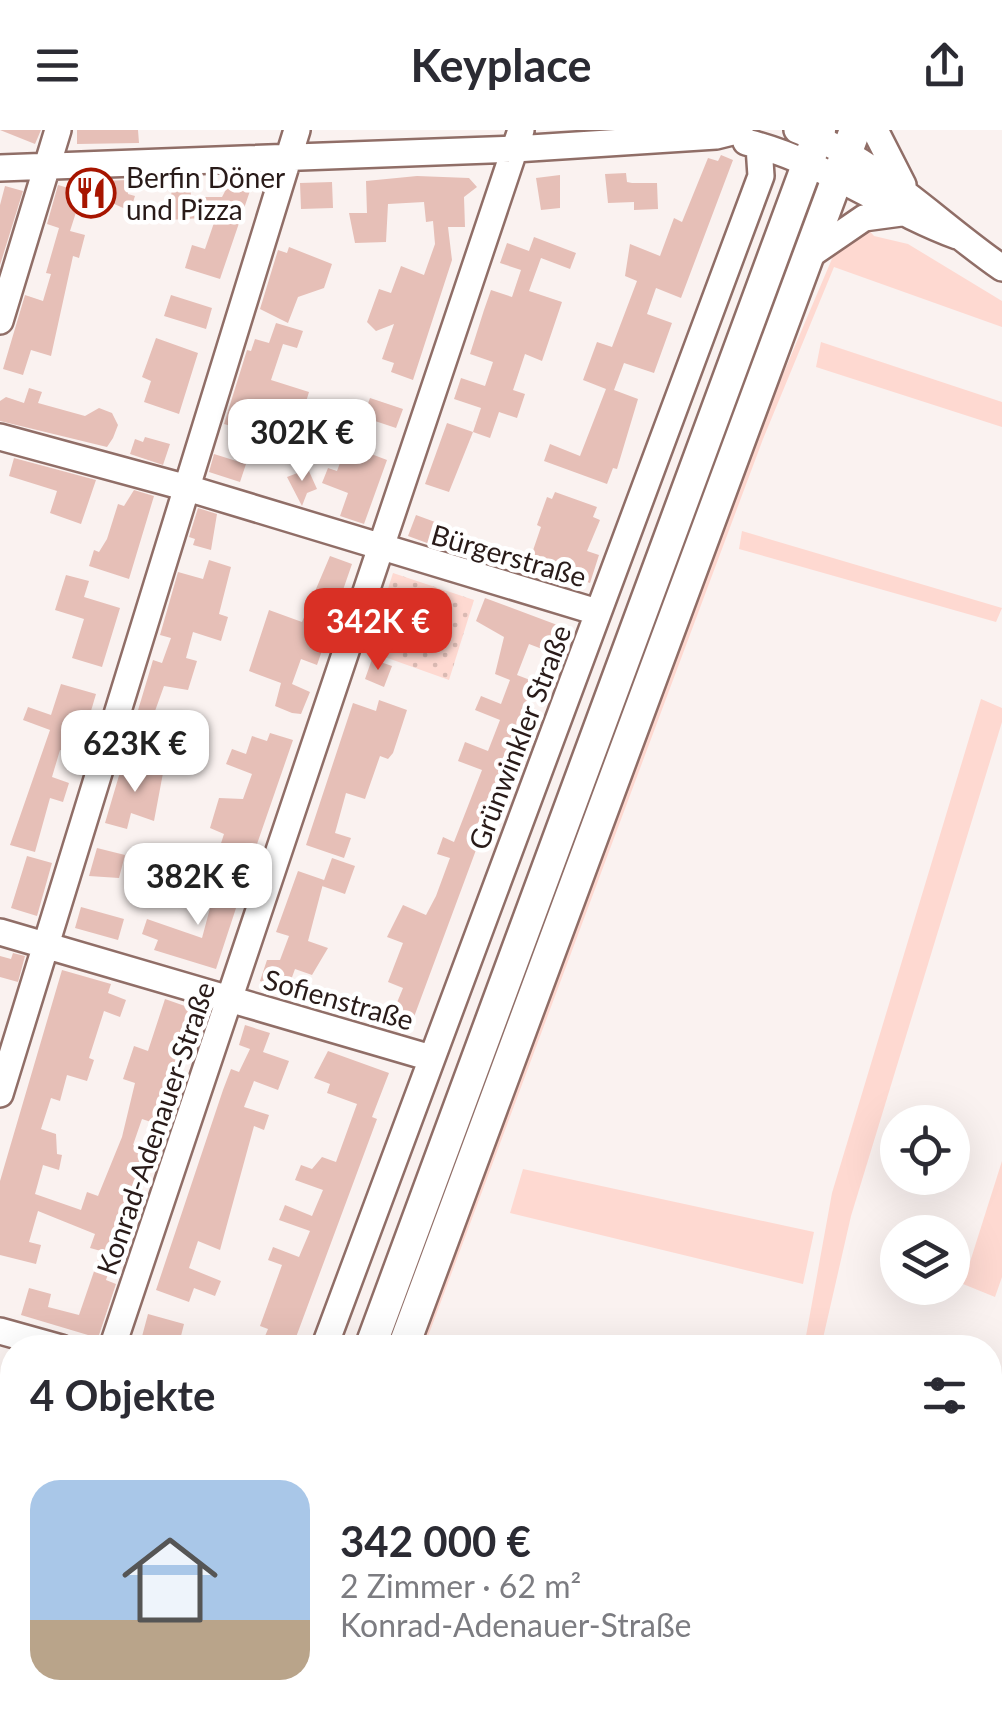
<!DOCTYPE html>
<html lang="de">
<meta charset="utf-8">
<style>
:root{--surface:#fff;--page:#f2f2f3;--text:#2b2b33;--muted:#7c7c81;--line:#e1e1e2;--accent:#d93025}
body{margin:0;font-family:Lato,sans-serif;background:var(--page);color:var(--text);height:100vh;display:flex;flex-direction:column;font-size:38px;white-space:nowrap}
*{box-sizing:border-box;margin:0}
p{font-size:32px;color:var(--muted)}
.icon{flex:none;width:55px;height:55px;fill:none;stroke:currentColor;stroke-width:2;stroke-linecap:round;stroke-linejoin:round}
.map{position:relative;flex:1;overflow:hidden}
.panel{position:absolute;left:0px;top:1205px;width:1002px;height:390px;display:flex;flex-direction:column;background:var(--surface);border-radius:40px 40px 0 0;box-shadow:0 10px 40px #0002}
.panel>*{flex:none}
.controls{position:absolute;left:880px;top:975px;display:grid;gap:20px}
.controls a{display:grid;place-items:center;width:90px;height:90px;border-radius:50%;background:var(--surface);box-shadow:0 10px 40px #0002;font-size:50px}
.price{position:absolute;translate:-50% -85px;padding:0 22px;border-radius:20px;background:#fff;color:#222;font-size:32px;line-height:65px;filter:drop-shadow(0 2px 5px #0008)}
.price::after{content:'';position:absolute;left:50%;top:60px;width:30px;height:22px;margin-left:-15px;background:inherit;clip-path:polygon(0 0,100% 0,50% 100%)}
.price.selected{background:var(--accent);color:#fff}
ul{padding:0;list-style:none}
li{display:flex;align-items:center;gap:30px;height:250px;padding:0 30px}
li+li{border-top:2px solid var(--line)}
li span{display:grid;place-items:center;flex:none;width:280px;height:200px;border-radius:30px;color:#555}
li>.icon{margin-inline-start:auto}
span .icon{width:120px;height:120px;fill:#fffc;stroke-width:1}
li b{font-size:42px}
h2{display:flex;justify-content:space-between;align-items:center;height:120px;padding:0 30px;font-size:42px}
header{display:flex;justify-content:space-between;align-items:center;height:130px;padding:0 30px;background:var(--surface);font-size:45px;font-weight:700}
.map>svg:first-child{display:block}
.grass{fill:#fed9d1}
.park{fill:url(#park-dots)}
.building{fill:#e6bfb7}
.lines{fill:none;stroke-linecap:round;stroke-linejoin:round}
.minor-casing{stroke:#906e67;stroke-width:30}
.major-casing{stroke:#906e67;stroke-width:35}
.minor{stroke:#fff;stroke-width:25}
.major{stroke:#fff;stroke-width:30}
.labels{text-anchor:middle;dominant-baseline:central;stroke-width:9;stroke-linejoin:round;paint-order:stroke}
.poi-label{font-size:28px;fill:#291b19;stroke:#fff;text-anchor:start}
.street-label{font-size:28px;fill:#291b19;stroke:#fff}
</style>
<header><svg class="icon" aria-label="menu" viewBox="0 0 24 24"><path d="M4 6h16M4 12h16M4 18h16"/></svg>Keyplace<svg class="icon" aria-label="share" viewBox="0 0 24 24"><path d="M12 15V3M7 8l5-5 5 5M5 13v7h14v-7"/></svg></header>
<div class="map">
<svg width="1002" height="1595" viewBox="0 0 1002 1595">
<defs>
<pattern id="park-dots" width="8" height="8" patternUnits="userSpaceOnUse" patternTransform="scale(2.5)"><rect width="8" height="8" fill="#fed9d1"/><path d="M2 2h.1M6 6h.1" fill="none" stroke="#dabab3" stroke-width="1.8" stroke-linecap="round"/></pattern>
</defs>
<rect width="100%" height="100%" fill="#faf2f0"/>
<path class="grass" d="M866,97L874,106L908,114L1002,171V197L834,137L763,309L424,1217L412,1218L753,315L834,124Z
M821,212L1002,272V297L816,237Z
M742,401L1002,478L996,492L739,419Z
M981,569L1002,578V592L851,1086L821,1217H804L832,1063Z
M1002,1031V1147L995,1167L963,1154Z
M523,1039L814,1102L803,1154L510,1083Z
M275,1582L720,1583L716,1595H270Z"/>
<path class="park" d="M393,443L474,470L449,550L368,521Z
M990,1480L1002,1484L999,1595H915L920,1583L990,1582Z"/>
<path class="building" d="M0,0H41L35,14Z
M77,0H138L139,13L77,14Z
M721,25L733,30L681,168L656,158L647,184L672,193L654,243L624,233L614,260L638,269L617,339L613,338L607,354L544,331L550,314L580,326L606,259L583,250L597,212L612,217L637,151L625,146L630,114L660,126L674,88L682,92L708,28L718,31Z
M626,43L627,52L632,53H657L658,79L634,80V72L608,73L605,44Z
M560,45V78L541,80L536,48Z
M233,46L253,52L220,149L185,138L192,115L205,119L216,87L170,90L172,51L190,49L191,67H222Z
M417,46L469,48L477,57L464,67L465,97H448L452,130L413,250L391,242L394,233L382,229L394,194L376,201L367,192L379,159L391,163L401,136L424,145L435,114L433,91L426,92L424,72L388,74L386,112L355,113L349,83H367L366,51Z
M128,50V64L135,66L130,81L112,73H79L70,101L85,105L79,128L73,126L51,226L31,220L23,245L3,239L25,165L43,171L51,144L46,143L59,98L47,94L58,55L100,67V51Z
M332,52L333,78L301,79L300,53Z
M5,56L23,61L0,135V75Z
M534,107L576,123L570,139L541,128L529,161L562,172L542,231L525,224L513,260L525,264L517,288L499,282L490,308L473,302L481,278L454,269L461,248L485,256L493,232L470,224L484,180L491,160L512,167L521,140L500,133L507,113L529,121Z
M289,117L332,134L324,158L298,167L288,193L260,179L278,120L287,123Z
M171,165L212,178L206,199L164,186Z
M276,193L303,201L297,218L283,214L271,250L309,262L293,314L264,307L258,323L246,318L251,302L224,294L247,220L251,221L255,209L269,213Z
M156,208L198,223L179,284L144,272L151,251L142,247Z
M29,258L42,262L38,273L85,286L99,278L112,283L118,295L113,308L107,317L0,291V271L6,267L24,273Z
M370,268L403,279L396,298L363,287Z
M447,293L473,302L449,362L425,354Z
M145,307L170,314L163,335L130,324L135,309L143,312Z
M366,322L387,330L364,394L340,386L348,363L322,353L328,338L337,341L343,325L362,331Z
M214,324L246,334L240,352L209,342Z
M14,328L96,350L81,394L50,383L57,361L9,346Z
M308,339L317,359L307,363L302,376L287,347Z
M134,360L154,366L129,449L89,436L94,420L99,422L107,409L118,374L124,376Z
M555,362L597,377L593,387L600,390L587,421L599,425L590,453L529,432L541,397L537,395L547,367L552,369Z
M198,378L217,384L211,420L193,415L195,409L189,407Z
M416,385L446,396L438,417L408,406Z
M330,426L352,434L317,535L301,529L292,554L310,562L301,584L292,583L275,576L281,553L249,541L269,480L302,492Z
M209,430L231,437L219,484L228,487L221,511L193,502L186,528L197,531L188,560L164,556L155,581L173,586L167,607L133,597L153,530L162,533L171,508L160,505L178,442L203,449Z
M66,445L89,451L84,467L120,478L102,537L72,528L84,489L55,480Z
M485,468L560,496L550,522L529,514L517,545L538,553L411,895L391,887L403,858L388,852L403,813L387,807L403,775L426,785L436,766L450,728L437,724L443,707L454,712L482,640L458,631L465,612L488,621L500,590L475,580L481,566L501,574L510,550L495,544L504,507L476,491Z
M372,529L392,536L384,557L365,549Z
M61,554L96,564L78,625L60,620L52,647L69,653L63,672L50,668L35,722L10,715L50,600L23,590L28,577L51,585Z
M379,570L407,580L393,623L388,629L380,626L365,669L346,663L335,703L351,708L344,728L306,715L353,573L376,581Z
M270,603L293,610L246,746L214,735L224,704L210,698L219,668L243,669L252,644L226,634L232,619L246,624L252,606L267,611Z
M123,632L163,643L154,691L131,683L127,699L105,693Z
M97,718L125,725L119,748L89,746Z
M27,726L52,733L37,786L11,778Z
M332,728L355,736L345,764L322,756Z
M208,737L222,741L215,764L238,772L216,839L154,820L158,810L142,804L147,789L202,808L213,767L194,760L200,741L206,743Z
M298,741L324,750L308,811L328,818L312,845L295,839L287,861L260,851L267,830H280L289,806L276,802Z
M81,777L124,789L118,810L75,798Z
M13,823L25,826L18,852L0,847V826L11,829Z
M62,840L111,854L108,863L126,870L120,887L104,881L89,928L94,930L87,951L67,945L60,971L51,968L41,999L56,1004L57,1024L62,1025L59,1040L43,1035L35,1064L81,1080L87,1062L98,1066L122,1007L135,953L123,949L134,916L148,921L165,869L202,882L180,932L184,934L163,996L142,989L133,1015L153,1027L120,1128L114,1126L106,1150L116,1154L98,1208L21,1185L29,1158L51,1164L48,1177L79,1185L101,1121L90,1118L95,1104L38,1081L29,1112L41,1115L36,1134L0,1125V1051Z
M245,895L270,903L263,922L289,931L278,960L254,951L244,977L269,985L264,1000L254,996L220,1120L198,1111L189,1138L221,1151L215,1166L194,1158L189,1172L156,1160L223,960L231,939L239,942L250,919L239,915Z
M328,921L389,943L372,987L377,989L292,1218H260L268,1199L260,1196L282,1135L268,1130L273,1117L299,1127L310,1101L279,1090L285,1075L312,1086L323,1060L295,1050L301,1035L312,1039L322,1027L336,1032L357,974L327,963L330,954L314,948Z
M148,1184L184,1194L178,1218L140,1214Z"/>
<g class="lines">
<g class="minor-casing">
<path id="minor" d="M797,0C877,29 934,91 1002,138
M875,0L903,55
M746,12C821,30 884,79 957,106
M0,38L515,19L716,6L740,0
M807,127L864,88L901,83
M0,191L58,0
M0,307L184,357L597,482
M0,802L431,928
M0,964L297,0
M0,1201L61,1218
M112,1218L521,0
M324,1218L761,46L759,16
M0,1476L12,1479
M185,1595L189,1582"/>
</g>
<g class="major-casing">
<path id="major" d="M370,1218L820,0
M403,1218L855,0
M230,1595L235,1582
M262,1595L267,1582"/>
</g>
<use href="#minor" class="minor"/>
<use href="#major" class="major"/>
</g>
<defs>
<g id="restaurant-ring" transform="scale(2.5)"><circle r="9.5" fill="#fff" stroke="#a71500" stroke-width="1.5"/><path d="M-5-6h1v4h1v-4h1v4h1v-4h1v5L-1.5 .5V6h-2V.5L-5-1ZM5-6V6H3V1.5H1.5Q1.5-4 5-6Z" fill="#a71500"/></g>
</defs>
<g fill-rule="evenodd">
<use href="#restaurant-ring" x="91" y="63"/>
</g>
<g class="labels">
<g class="poi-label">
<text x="126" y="47">Berfin Döner<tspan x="126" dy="32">und Pizza</tspan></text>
</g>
<g class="street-label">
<text transform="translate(509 425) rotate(16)">Bürgerstraße</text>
<text transform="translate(519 607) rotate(-69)">Grünwinkler Straße</text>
<text transform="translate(339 869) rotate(16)">Sofienstraße</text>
<text transform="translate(155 998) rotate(-71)">Konrad-Adenauer-Straße</text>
</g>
</g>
</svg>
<div class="controls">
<a><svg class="icon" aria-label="locate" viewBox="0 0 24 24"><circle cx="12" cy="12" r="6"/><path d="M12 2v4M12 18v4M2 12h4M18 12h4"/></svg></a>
<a><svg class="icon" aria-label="layers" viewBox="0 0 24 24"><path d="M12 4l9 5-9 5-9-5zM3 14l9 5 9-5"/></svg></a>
</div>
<b class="price" style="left:302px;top:354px">302K €</b>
<b class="price selected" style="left:378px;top:543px">342K €</b>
<b class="price" style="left:135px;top:665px">623K €</b>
<b class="price" style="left:198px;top:798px">382K €</b>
<section class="panel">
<h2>4 Objekte<svg class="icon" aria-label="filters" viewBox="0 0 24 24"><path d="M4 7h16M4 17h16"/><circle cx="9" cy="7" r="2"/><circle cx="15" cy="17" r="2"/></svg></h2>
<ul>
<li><span style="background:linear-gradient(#a9c7e8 70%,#b9a48a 0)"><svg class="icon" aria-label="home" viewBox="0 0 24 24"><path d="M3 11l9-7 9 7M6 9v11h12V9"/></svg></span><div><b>342 000 €</b><p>2 Zimmer · 62 m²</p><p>Konrad-Adenauer-Straße</p></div></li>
</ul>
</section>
</div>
